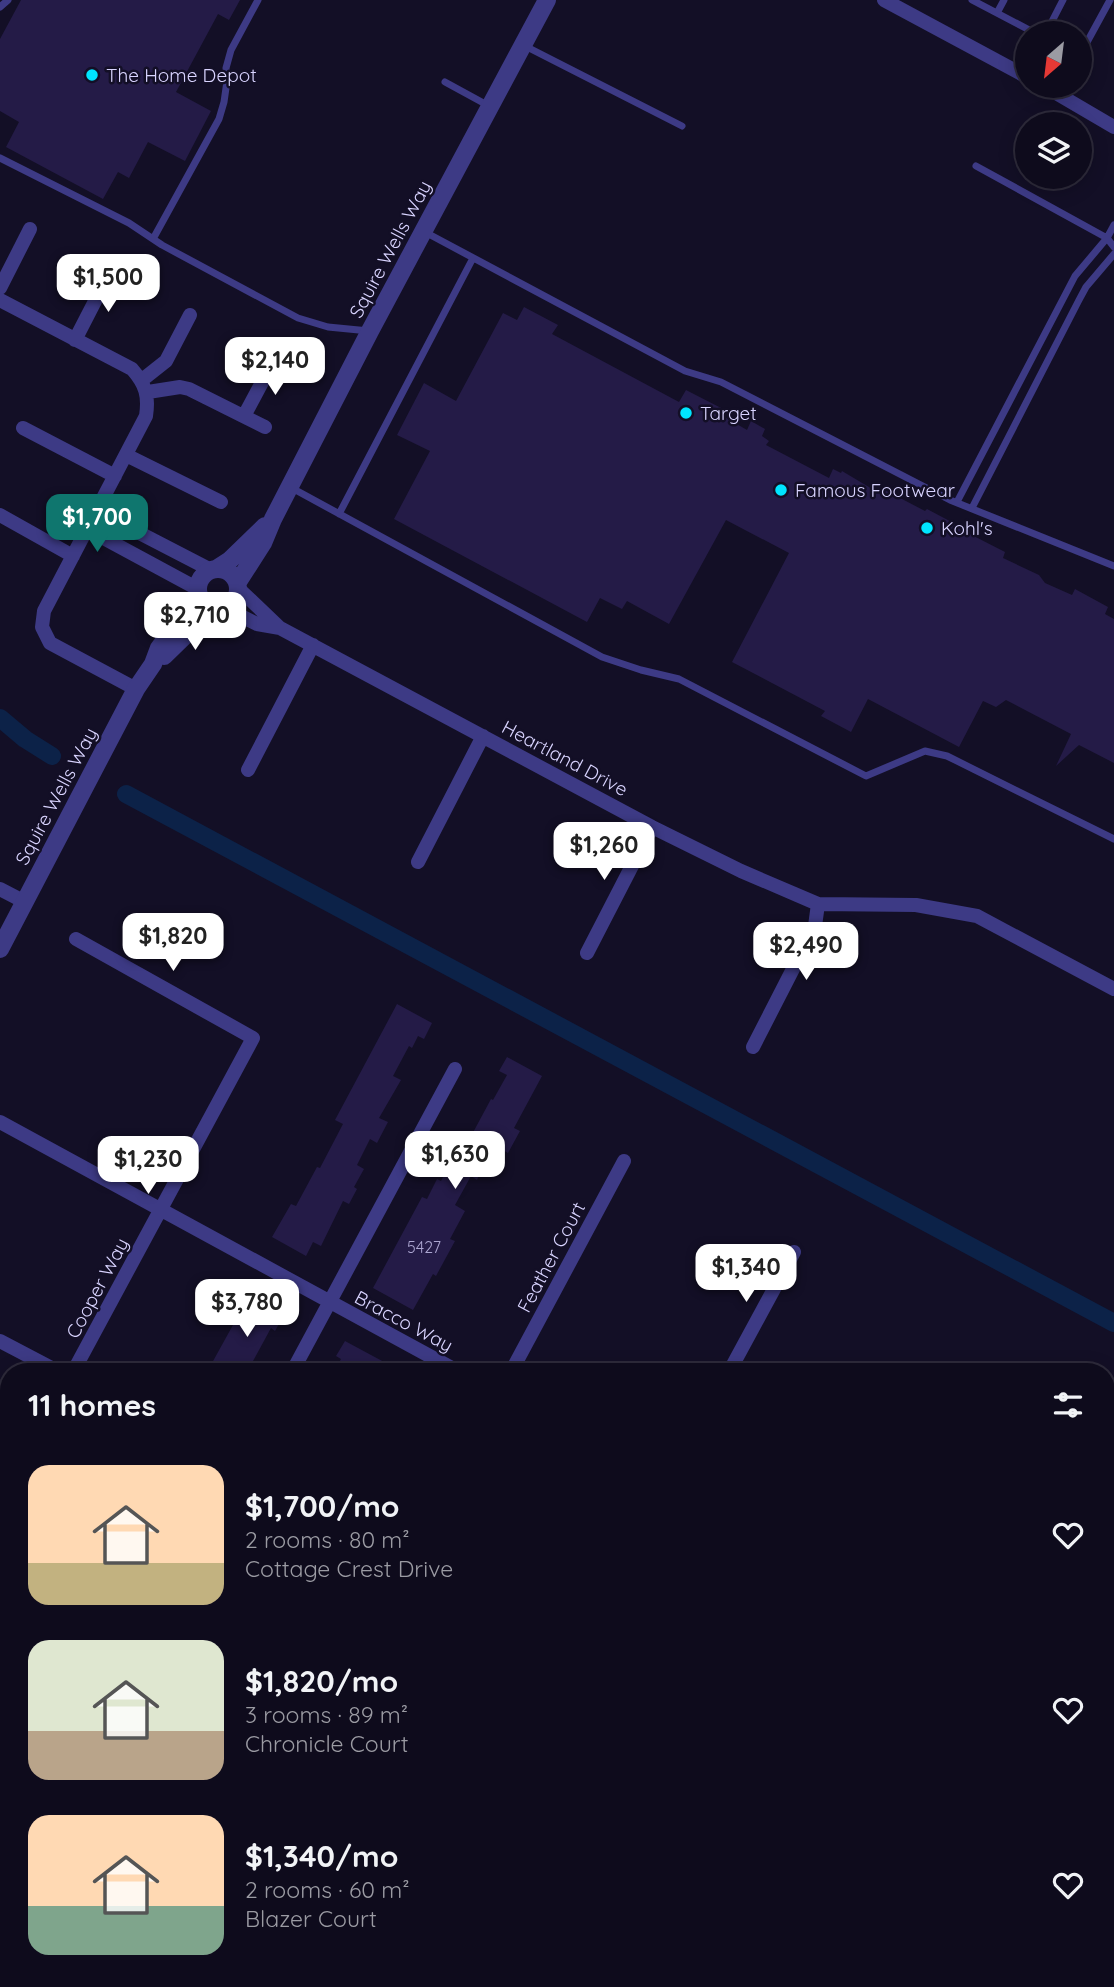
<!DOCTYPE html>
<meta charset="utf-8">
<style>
:root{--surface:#0e0b1c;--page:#171425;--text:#f1f3f6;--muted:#9b9ba3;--line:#2e2b3b;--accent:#0f766e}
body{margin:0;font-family:Quicksand,sans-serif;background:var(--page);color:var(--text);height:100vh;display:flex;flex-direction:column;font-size:26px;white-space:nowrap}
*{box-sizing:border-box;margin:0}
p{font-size:23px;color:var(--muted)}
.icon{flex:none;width:38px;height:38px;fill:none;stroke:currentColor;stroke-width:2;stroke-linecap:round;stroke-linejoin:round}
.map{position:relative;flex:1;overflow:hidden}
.drawer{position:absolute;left:0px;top:1363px;width:1115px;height:625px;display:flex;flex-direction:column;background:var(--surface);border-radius:28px 28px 0 0;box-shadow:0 4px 18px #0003,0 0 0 2px var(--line)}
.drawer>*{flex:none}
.needle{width:46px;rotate:208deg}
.tools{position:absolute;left:1015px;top:21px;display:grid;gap:14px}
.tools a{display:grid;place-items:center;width:77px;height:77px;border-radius:50%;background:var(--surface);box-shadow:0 4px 18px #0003,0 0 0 2px var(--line);font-size:35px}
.price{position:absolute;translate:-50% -60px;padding:0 16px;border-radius:14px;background:#fff;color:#222;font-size:23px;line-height:46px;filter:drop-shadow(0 2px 4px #0008)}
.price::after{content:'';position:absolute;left:50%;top:42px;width:21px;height:16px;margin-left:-10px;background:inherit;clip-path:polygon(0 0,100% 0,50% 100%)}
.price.on{background:var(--accent);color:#fff}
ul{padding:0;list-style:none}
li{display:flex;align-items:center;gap:21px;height:175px;padding:0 28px}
li span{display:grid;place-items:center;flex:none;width:196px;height:140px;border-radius:21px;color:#555}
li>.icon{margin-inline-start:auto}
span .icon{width:84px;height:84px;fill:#fffc;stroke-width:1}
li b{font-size:30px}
h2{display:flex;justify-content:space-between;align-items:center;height:84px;padding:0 28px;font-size:30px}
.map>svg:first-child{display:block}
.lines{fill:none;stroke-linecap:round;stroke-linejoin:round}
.canal{stroke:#0c2248;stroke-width:18}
.building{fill:#241b47}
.service{stroke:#3d3a85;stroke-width:7}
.minor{stroke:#3d3a85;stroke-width:14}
.tertiary{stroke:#3d3a85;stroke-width:18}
.poi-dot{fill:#00e5ff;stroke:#130f26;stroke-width:2.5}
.labels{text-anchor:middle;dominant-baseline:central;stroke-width:5;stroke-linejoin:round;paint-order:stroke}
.number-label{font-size:16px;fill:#aca6d1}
.poi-label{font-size:19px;fill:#d9d4ff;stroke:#130f26;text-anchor:start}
.street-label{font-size:19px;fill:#d9d4ff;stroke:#130f26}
</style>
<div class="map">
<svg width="1114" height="1987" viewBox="0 0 1114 1987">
<rect width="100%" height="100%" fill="#130f26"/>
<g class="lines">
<path class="canal" d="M0,718L25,739L52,756
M126,794L1114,1323"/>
</g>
<path class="building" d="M21,0H240L229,20L218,14L176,92L211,111L185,161L148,142L129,178L118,172L103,199L6,147L19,122L0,111V39Z
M524,307L558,325L552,334L679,402L686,390L725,410L723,416L747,430L751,421L765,429L762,436L769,441L766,445L829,478L833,469L841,473L842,471L879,493L881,488L925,511L927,509L961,527L960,529L1005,552L1003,558L1039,575L1045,583L1072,595L1075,589L1108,607L1105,614L1114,619V763L1079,745L1056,766L1071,734L1006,700L996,707L983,701L959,747L868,699L851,732L821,716L825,711L732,662L789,553L726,520L669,624L627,601L622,609L600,598L587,622L394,519L430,451L397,435L424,383L456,401L503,313L517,320Z
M397,1004L432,1023L424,1039L418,1036L412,1048L409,1046L393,1076L401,1080L379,1118L388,1122L377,1143L370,1139L357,1165L364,1169L354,1187L357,1189L349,1204L343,1201L321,1246L313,1242L306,1256L272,1237L291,1204L296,1206L317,1167L320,1168L343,1124L335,1120Z
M507,1057L542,1076L514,1128L520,1131L508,1153L499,1148L484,1175L480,1173L477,1180L471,1176L455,1205L465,1211L450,1239L455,1241L436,1276L433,1274L413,1310L373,1288L422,1197L427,1199L437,1179L441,1181L456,1153L450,1150L459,1134L469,1140L491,1099L493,1100L507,1075L499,1071Z
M249,1296L284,1315L275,1331L271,1328L253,1361L274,1372H207Z
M345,1341L384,1362L378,1372H334L341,1359L336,1356Z"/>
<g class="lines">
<path class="service" d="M972,0L1035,33
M0,7L8,0
M997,13L1004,0
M1046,33L1063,0
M523,45L682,126
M1080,55L1110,0
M445,82L489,106
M0,158L129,223L162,245L298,318L328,327L369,331
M976,166L1107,238L1114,247
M423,231L685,371L721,382L950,500L1114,566
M153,239L219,119L224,102L227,81L226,68L231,50L258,0
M290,487L602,657L641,670L679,679L866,776L925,751L947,756L1114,839
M957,502L1075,276L1107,238L1114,225
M972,508L1079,300L1086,287L1114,254
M339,514L473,258
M673,1987L677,1979"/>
<path class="minor" d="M884,0L1027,77
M1044,86L1114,127
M0,288L30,229
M0,300L132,369C146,385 149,396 146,416L44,611L42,627L50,643L136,689
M75,340L110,272
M142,380L166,361L190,315
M148,392L180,387L189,389L265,427
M244,416L274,360
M23,428L115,476
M126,455L221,502
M97,511L211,570
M0,515L73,556
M87,529L198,589
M239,589L280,628
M225,608L257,624L280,628L652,827L741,871L818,904L916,905L977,916L1114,989
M248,770L313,645
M418,862L483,736
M0,889L25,902
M587,953L652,827
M753,1047L815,926L818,904
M0,1122L459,1372
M0,1341L59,1372
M73,1372L253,1038L76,939
M292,1372L455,1069
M511,1372L624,1161
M729,1372L794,1252
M1106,1491L1114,1495
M0,1625L9,1630
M1106,1716L1114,1720
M1106,1772L1114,1757
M0,1841L9,1824
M159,1987L163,1979
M350,1987L354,1979
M610,1987L615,1979"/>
<path class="tertiary" d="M216,569L230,560L265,526
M198 589a20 20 0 1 1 40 0a20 20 0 1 1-40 0Z
M238,582L263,543L273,519L370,331L547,0
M164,656L203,618L216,609
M0,949L136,689L153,664L159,648L199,594
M0,1474L9,1479
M0,1499L9,1504
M905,1979L919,1987
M954,1979L968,1987"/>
</g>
<g class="poi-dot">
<circle cx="92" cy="75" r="7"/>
<circle cx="686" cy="413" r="7"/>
<circle cx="781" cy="490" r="7"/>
<circle cx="927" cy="528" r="7"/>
</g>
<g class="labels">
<g class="number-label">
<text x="424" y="1247">5427</text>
</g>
<g class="poi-label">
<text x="106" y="75">The Home Depot</text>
<text x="700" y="413">Target</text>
<text x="795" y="490">Famous Footwear</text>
<text x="941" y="528">Kohl's</text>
</g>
<g class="street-label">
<text transform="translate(390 249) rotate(-62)">Squire Wells Way</text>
<text transform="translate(565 758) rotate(28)">Heartland Drive</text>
<text transform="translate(56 796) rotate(-62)">Squire Wells Way</text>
<text transform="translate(551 1257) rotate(-62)">Feather Court</text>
<text transform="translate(97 1288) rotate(-62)">Cooper Way</text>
<text transform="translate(404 1321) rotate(28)">Bracco Way</text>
</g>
</g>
</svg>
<div class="tools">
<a><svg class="needle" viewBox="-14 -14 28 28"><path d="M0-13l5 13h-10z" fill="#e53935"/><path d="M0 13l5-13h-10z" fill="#9b9ba3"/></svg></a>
<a><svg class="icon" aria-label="layers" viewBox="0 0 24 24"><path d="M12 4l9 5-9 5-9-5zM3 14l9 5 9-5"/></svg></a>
</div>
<b class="price" style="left:108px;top:314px">$1,500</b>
<b class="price" style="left:275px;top:397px">$2,140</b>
<b class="price on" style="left:97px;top:554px">$1,700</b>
<b class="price" style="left:195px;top:652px">$2,710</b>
<b class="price" style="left:604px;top:882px">$1,260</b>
<b class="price" style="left:173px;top:973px">$1,820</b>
<b class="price" style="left:806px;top:982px">$2,490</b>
<b class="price" style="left:455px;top:1191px">$1,630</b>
<b class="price" style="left:148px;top:1196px">$1,230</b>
<b class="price" style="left:746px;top:1304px">$1,340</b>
<b class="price" style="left:247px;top:1339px">$3,780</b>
<section class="drawer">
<h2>11 homes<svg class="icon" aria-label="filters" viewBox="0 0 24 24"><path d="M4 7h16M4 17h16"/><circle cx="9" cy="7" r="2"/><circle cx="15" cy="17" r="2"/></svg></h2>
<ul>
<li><span style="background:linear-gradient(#ffd9b3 70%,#c2b280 0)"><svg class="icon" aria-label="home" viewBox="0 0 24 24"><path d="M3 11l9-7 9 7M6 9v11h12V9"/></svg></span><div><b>$1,700/mo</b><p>2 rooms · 80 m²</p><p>Cottage Crest Drive</p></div><svg class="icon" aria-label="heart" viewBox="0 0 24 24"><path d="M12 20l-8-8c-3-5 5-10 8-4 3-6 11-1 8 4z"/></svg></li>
<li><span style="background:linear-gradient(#dfe7d0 65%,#b9a48a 0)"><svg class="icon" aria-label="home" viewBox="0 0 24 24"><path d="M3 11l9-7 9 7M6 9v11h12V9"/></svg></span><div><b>$1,820/mo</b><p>3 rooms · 89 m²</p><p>Chronicle Court</p></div><svg class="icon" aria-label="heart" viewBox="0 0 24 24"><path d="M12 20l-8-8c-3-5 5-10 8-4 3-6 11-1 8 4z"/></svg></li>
<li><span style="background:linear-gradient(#ffd9b3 65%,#7fa58c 0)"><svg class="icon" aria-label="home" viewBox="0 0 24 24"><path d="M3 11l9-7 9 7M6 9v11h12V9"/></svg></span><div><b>$1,340/mo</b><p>2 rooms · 60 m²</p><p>Blazer Court</p></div><svg class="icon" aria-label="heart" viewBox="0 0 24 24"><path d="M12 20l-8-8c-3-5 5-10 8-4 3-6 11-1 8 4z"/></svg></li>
</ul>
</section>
</div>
